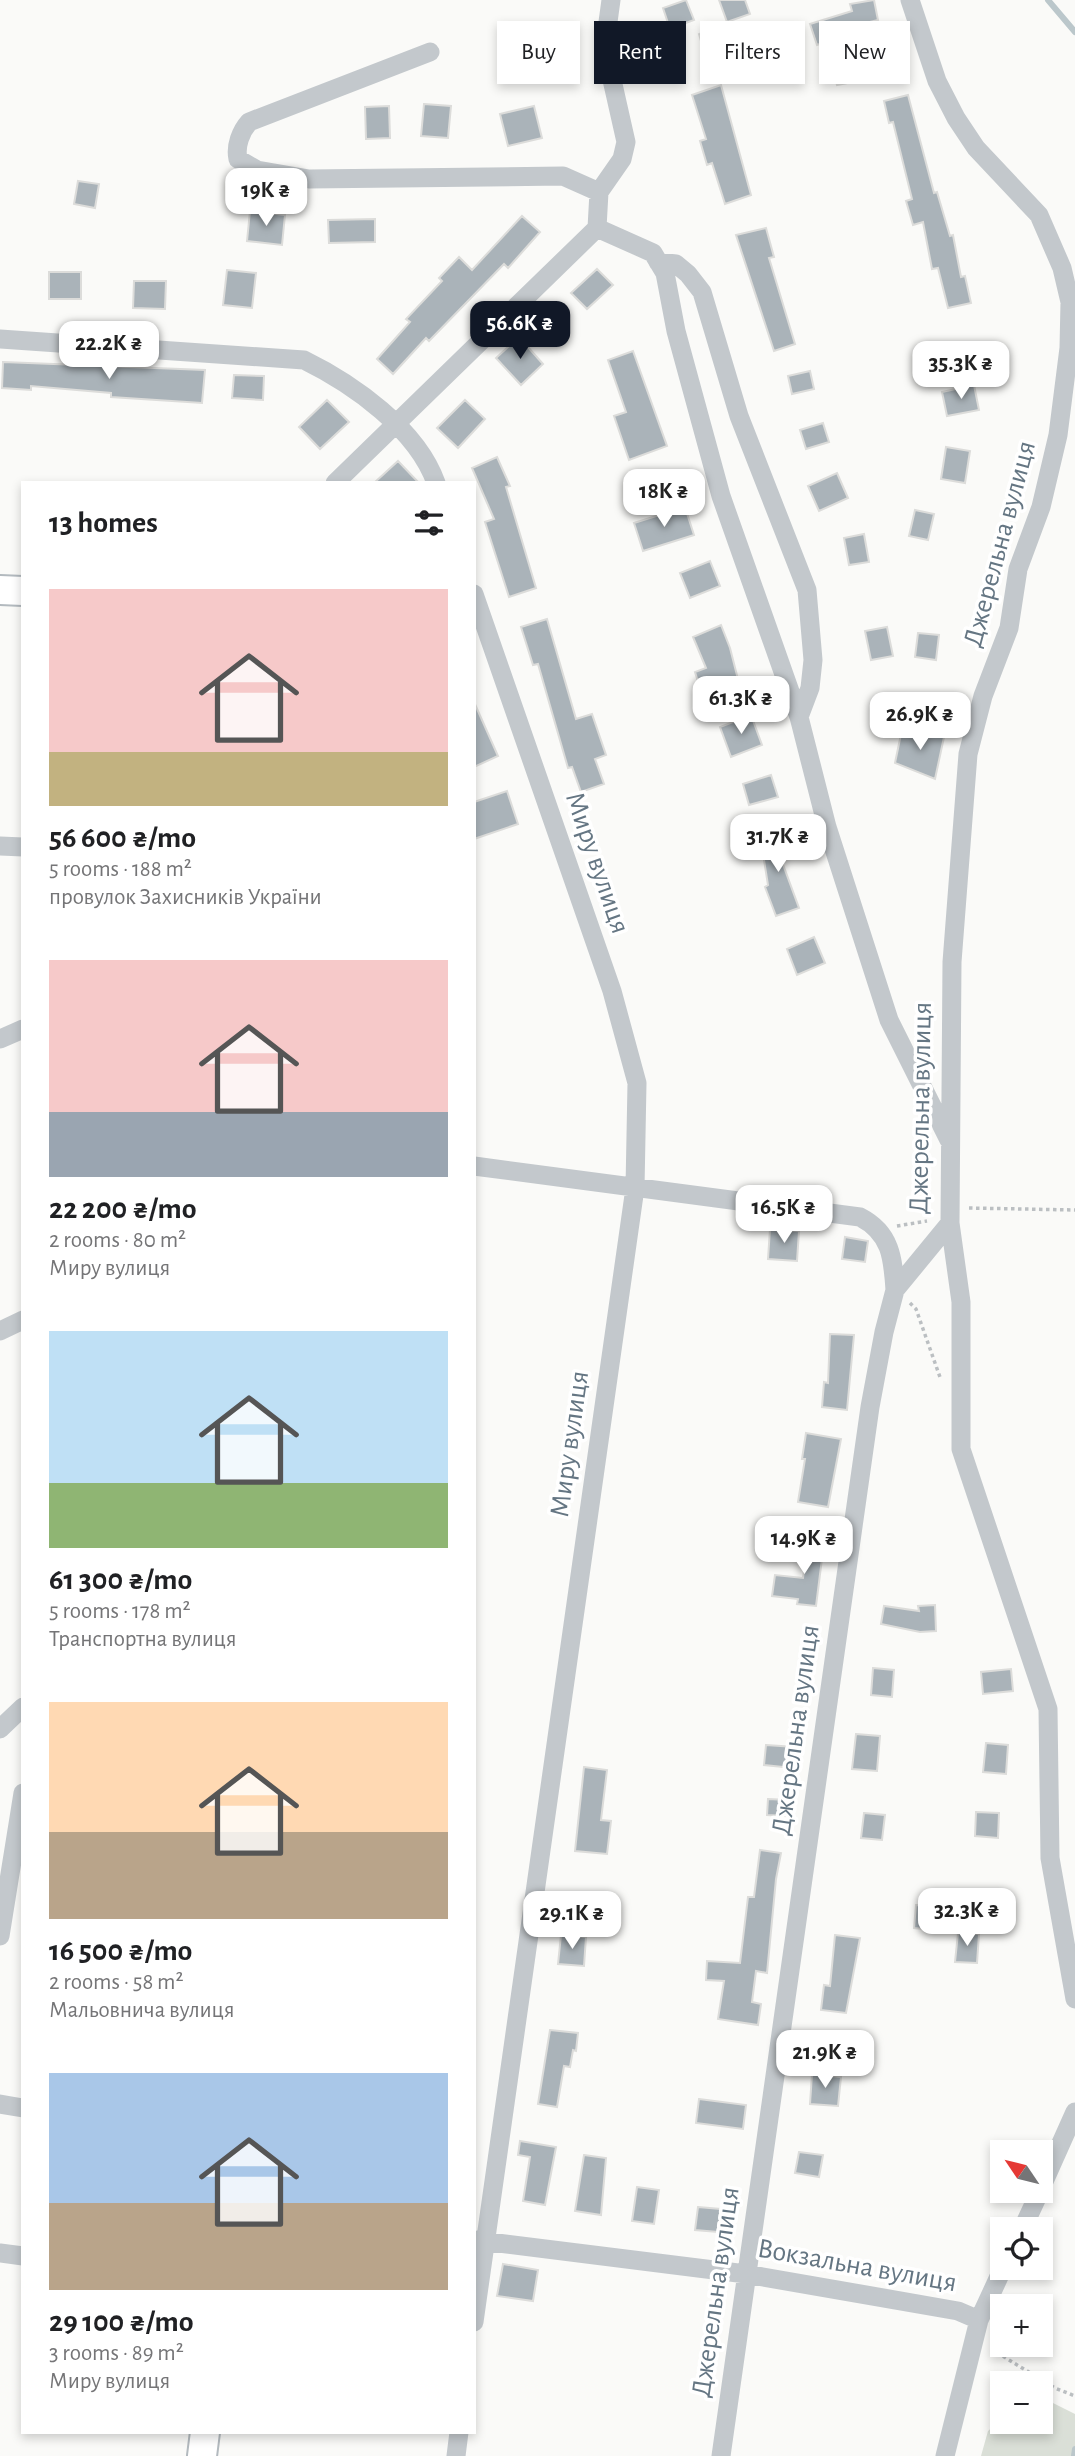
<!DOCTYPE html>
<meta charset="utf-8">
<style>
:root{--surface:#fff;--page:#f2f2f2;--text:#202124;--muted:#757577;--accent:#111827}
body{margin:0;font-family:"Alegreya Sans",sans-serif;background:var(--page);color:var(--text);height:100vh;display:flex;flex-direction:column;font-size:26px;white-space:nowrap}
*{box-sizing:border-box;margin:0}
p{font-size:23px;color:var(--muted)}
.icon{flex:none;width:38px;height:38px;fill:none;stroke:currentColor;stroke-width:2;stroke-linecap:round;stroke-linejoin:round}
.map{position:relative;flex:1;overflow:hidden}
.panel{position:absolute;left:21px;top:481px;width:455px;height:1953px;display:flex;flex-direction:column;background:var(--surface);border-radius:0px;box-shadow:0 4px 10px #0003}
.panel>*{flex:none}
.top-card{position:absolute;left:497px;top:21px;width:472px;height:63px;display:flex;gap:14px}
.needle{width:46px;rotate:305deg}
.tools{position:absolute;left:990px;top:2140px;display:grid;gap:14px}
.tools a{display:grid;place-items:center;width:63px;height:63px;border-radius:0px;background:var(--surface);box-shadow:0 4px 10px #0003;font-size:35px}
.price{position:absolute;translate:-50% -60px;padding:0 16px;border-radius:14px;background:#fff;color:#222;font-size:23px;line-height:46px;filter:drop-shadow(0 2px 4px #0008)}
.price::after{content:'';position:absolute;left:50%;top:42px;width:21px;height:16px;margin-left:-10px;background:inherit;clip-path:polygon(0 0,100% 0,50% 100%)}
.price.on{background:var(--accent);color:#fff}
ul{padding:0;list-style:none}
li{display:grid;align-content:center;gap:14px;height:371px;padding:0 28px}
li span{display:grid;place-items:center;height:217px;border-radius:0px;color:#555}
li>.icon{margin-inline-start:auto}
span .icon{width:126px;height:126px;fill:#fffc;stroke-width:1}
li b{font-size:30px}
h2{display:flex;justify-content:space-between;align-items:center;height:84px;padding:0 28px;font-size:30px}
.pill{padding:0 24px;border-radius:0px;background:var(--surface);box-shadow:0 4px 10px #0003;font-size:24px;line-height:63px}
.pill.on{background:var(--accent);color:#fff}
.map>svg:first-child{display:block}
.green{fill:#dadfd7}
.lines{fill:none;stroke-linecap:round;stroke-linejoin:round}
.stream{stroke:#bbc7cb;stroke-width:6}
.building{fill:#aab3b9;stroke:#dcdcda;stroke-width:2}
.secondary-casing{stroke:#b3babf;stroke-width:32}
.path{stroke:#bbbfc2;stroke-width:3.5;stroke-dasharray:3.5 3.5;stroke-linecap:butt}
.street{stroke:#c3c8cc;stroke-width:19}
.secondary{stroke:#fff;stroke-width:28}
.labels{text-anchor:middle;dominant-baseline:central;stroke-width:7;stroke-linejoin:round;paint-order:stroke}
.street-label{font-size:28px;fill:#657683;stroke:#fff}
</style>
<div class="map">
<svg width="1075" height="2456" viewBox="0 0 1075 2456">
<rect width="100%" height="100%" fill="#fafaf8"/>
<path class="green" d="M1045,2399L1075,2414V2456H981L988,2431L1003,2417V2422H1041V2400Z"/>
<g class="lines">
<path class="stream" d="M1048,0L1075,32
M1074,2456L1075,2449"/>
</g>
<path class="building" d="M686,0L694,20L670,29L663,8Z
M719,0H745L750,14L727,22Z
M874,0L878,20L841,29L858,81L837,85L826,42L817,45L810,24L852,11L850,4Z
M715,28L721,46L704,51L699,34Z
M721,85L751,195L725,204L712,163L707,165L700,141L706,139L692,95Z
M908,95L934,193L937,192L950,236L953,235L961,277L965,276L971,303L948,308L938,268L932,269L923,222L913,225L906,201L912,199L893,122L889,123L884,101Z
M424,104L451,106L448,138L421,136Z
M389,106L390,138L366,139L365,107Z
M534,106L542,138L508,146L500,114Z
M78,181L99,184L95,208L74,204Z
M250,211L285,215L282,245L247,241Z
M522,216L540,232L508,268L504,264L429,341L426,338L393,374L377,359L410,322L406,319L442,281L439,278L459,257L472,270Z
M375,219V242L329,243L328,220Z
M766,228L774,257L769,258L795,344L774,351L736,235Z
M597,269L613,285L587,309L571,293Z
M227,270L256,273L252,308L223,305Z
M49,272H81V299H49Z
M134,281H166L165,309L133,308Z
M519,337L543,364L521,385L496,358Z
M633,351L667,446L629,460L614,416L626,412L608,360Z
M3,362L205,370L202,403L111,397V393L31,386V390L2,388Z
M810,371L814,389L792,394L788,376Z
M234,375L264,376L263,400L232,398Z
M974,385L979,410L947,416L942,392Z
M327,400L349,422L320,449L299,427Z
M465,400L485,419L458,448L437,428Z
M823,423L829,442L806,449L800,430Z
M946,447L970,451L965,483L941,479Z
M497,457L510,486L506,487L536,588L509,597L485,522L494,519L472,468Z
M398,461L419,483H374Z
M837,473L848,498L819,511L808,486Z
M685,507L694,535L643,551L634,523Z
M915,510L934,514L928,540L909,536Z
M864,534L869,562L849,565L844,538Z
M710,561L720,586L690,598L680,573Z
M547,619L576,719L592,714L606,755L595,759L604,784L581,792L572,767L568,768L538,664L533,665L521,627Z
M721,625L730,648L741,691L704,701L695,672L706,668L693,637Z
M887,627L893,656L871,660L865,631Z
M918,633L939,635L936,660L915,657Z
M474,702L498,756L474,767Z
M751,715L762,745L731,757L720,727Z
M906,730L944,737L935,779L895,763L901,734H905Z
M771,775L778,797L749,805L743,784Z
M507,791L518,824L474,839V802Z
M783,831L787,858L781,859L799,908L776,916L765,887L768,885L760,835Z
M814,937L825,963L797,975L787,949Z
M770,1229L799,1231L797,1261L768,1259Z
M845,1237L868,1241L865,1262L842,1259Z
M830,1334L854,1335L847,1410L822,1407L824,1382L828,1383Z
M806,1433L841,1439L828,1507L798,1502L805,1459H802Z
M809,1533L825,1535L816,1606L797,1604L798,1599L772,1596L775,1575L803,1578Z
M935,1605L936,1631L920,1632L881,1624L884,1606L919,1611L918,1606Z
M873,1668L894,1670L892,1697L871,1695Z
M1011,1669L1013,1691L983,1694L981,1672Z
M856,1734L880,1736L877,1771L852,1769Z
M986,1743L1008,1745L1006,1774L983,1772Z
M766,1745L795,1747L793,1768L764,1765Z
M584,1767L607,1770L601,1820L611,1821L607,1854L575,1851Z
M768,1799L788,1800L787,1816L767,1815Z
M976,1812L999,1813L998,1838L975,1836Z
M864,1813L885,1815L882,1840L861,1838Z
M760,1850L781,1853L776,1879L767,1973L756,1971L752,2002L761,2004L758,2025L718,2019L724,1981L706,1980L707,1961L740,1963L748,1897H754Z
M916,1905L937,1907L935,1930L914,1928Z
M958,1933L979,1934L977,1963L955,1962Z
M561,1935L586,1937L584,1966L558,1964Z
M835,1935L860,1938L846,2013L821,2010L824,1985L830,1986Z
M550,2030L578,2033L576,2051L573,2050L570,2067L564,2066L557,2107L538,2104Z
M812,2074L841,2077L838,2106L810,2104Z
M699,2099L746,2105L743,2129L696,2123Z
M520,2141L556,2147L545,2205L523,2201L530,2157L518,2155Z
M799,2152L823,2155L819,2177L795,2173Z
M584,2155L606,2158L601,2215L575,2211Z
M637,2187L659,2190L654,2224L632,2221Z
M698,2207L732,2210L730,2233L695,2230Z
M503,2264L538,2270L533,2301L497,2296Z"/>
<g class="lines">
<g class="secondary-casing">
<path id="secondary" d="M0,590L23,591
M202,2456L205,2432"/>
</g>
<path class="path" d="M969,1208L1075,1210
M897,1226L927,1221
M910,1303L916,1309L941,1380
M991,2349L1055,2388L1075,2396"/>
<path class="street" d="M910,0L937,81L956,118L976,148L1039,215L1062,268L1070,302L1069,348L1058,435L1041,507L1018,569L1009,628L983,696L968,754L952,962L950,1223L961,1302V1449L1048,1709L1050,1858L1075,1999
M430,52L249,122C241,131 235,146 238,159L257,170L309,179L563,176L599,192
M597,228L653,253L665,273L676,331L721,496L799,717L827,827L889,1020L949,1140
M597,228L599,192L622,159L626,142L610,71L608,22L611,0
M658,262L676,264L688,274L702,292L739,416L807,590L813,660L810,688L799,717
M0,339L304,360C353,384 417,429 436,483
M335,483L597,228
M474,594L612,991L637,1083L635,1188L474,2322
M0,846L23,847
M0,1039L23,1029
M474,1166L860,1217C891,1233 893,1258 895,1290
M0,1331L23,1320
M0,1729L23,1707
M0,1936L23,1793
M0,2104L23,2108
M1041,2188L1075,2112
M1022,2230L1040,2191
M474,2240L746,2274L958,2311L979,2320
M0,2253L23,2256
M456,2456L459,2432
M721,2456L870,1407L884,1332L895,1290L950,1223
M945,2456L979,2320L1003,2268"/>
<use href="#secondary" class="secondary"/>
</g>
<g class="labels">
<g class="street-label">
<text transform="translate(1000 544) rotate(-75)">Джерельна вулиця</text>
<text transform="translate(597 863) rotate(71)">Миру вулиця</text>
<text transform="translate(921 1108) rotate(-89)">Джерельна вулиця</text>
<text transform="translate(570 1444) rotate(-82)">Миру вулиця</text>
<text transform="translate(796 1730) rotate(-82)">Джерельна вулиця</text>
<text transform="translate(857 2266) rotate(10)">Вокзальна вулиця</text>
<text transform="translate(716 2292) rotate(-82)">Джерельна вулиця</text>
</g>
</g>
</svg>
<div class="tools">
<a><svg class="needle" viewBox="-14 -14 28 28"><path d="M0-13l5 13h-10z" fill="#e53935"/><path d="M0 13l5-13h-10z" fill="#757577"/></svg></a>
<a><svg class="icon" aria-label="locate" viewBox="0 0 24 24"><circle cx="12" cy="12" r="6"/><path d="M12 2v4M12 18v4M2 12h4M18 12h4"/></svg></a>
<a>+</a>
<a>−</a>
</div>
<b class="price" style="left:266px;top:228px">19K ₴</b>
<b class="price on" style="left:520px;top:361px">56.6K ₴</b>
<b class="price" style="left:109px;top:381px">22.2K ₴</b>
<b class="price" style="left:961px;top:401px">35.3K ₴</b>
<b class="price" style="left:664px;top:529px">18K ₴</b>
<b class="price" style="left:741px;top:736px">61.3K ₴</b>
<b class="price" style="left:920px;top:752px">26.9K ₴</b>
<b class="price" style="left:778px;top:874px">31.7K ₴</b>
<b class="price" style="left:784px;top:1245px">16.5K ₴</b>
<b class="price" style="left:804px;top:1576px">14.9K ₴</b>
<b class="price" style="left:967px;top:1948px">32.3K ₴</b>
<b class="price" style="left:572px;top:1951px">29.1K ₴</b>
<b class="price" style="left:825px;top:2090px">21.9K ₴</b>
<div class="top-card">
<a class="pill">Buy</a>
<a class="pill on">Rent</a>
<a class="pill">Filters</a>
<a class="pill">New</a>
</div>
<section class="panel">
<h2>13 homes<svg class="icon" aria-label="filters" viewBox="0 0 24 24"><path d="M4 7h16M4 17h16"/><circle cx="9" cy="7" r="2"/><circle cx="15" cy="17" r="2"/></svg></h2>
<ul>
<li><span style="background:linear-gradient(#f6c9c9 75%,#c2b280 0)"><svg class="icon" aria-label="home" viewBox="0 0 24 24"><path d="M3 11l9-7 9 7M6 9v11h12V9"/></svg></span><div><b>56 600 ₴/mo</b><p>5 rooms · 188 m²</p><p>провулок Захисників України</p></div></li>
<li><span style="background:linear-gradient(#f6c9c9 70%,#9aa5b1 0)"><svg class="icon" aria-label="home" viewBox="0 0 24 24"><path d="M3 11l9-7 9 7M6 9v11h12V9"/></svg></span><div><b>22 200 ₴/mo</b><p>2 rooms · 80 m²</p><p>Миру вулиця</p></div></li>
<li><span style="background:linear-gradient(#bfe0f5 70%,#8fb573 0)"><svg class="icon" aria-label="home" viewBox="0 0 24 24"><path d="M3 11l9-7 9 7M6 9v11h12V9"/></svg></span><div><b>61 300 ₴/mo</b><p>5 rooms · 178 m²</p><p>Транспортна вулиця</p></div></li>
<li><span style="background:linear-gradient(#ffd9b3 60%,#b9a48a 0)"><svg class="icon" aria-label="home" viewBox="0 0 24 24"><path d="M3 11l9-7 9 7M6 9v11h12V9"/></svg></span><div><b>16 500 ₴/mo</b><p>2 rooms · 58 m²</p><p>Мальовнича вулиця</p></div></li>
<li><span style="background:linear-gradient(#a9c7e8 60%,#b9a48a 0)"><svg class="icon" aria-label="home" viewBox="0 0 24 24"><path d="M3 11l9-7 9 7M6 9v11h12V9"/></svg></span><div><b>29 100 ₴/mo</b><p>3 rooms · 89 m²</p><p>Миру вулиця</p></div></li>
</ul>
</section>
</div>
